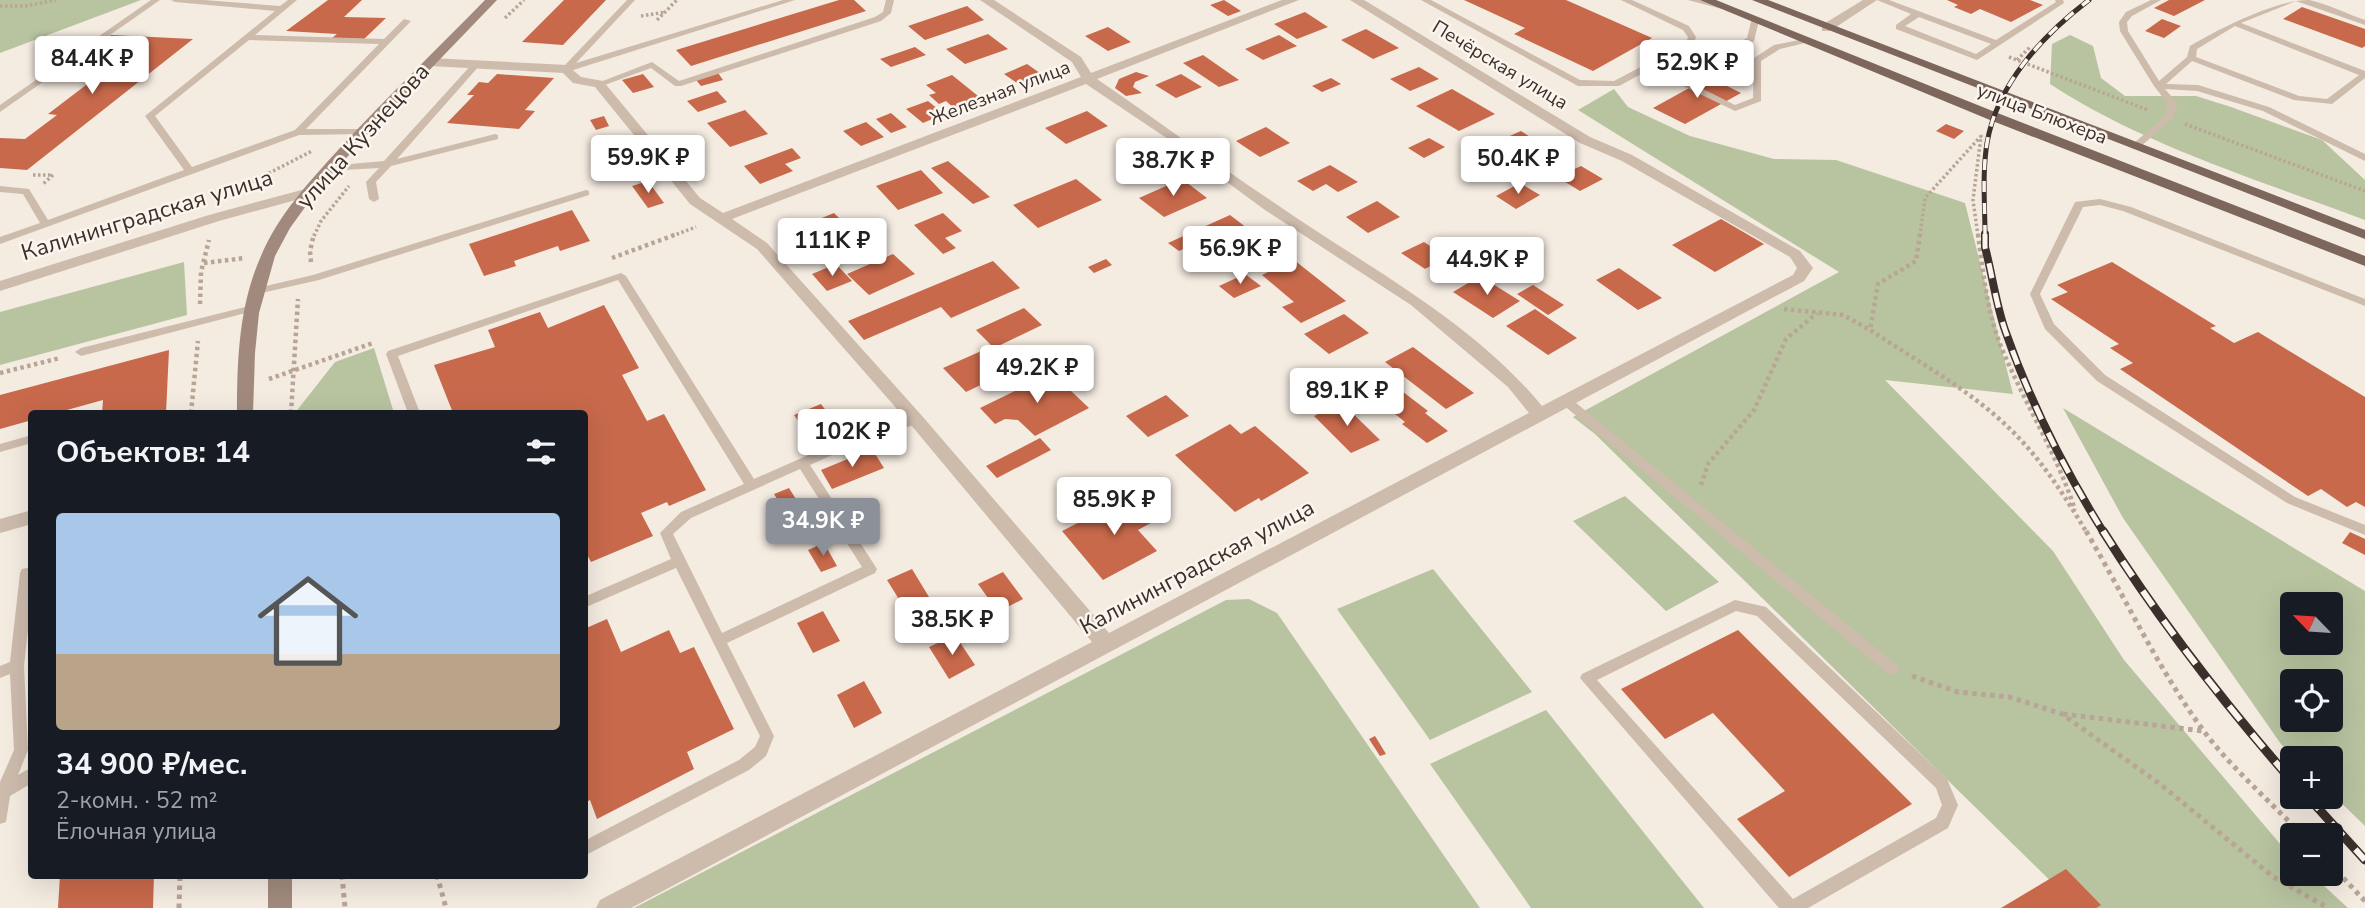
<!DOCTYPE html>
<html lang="ru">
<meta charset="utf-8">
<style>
:root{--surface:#171b24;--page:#242831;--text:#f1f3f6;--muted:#9ea1a6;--line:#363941;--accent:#8c9099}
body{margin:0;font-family:"Nunito Sans",sans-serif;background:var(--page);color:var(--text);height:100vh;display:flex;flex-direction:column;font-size:26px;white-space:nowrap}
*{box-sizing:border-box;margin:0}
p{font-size:23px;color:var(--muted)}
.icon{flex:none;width:38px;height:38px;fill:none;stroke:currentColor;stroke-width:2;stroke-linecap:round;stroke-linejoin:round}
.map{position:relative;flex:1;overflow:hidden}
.panel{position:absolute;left:28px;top:410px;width:560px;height:469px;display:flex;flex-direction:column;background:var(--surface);border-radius:7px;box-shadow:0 7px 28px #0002}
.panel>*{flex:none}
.needle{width:46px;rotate:295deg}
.tools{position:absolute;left:2280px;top:592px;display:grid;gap:14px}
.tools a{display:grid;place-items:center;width:63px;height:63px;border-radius:7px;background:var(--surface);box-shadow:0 7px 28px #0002;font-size:35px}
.price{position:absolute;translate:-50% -60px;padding:0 16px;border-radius:7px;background:#fff;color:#222;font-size:23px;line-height:46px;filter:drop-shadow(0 2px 4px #0008)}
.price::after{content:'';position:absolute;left:50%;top:42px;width:21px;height:16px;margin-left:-10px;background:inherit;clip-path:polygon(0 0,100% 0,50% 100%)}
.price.selected{background:var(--accent);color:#fff}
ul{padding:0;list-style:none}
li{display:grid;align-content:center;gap:14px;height:371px;padding:0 28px}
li+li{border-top:2px solid var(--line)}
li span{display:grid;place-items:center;height:217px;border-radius:7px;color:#555}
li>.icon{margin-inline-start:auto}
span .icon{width:126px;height:126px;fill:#fffc;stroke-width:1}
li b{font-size:30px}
h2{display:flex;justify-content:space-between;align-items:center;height:84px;padding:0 28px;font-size:30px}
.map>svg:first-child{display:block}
.green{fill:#b8c4a0;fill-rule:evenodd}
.building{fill:#c8694b}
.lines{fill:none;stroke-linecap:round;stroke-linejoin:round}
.path-far2{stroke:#b9a596;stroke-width:3.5;stroke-dasharray:2.5 2.5;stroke-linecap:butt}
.path-far1{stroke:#b9a596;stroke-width:4.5;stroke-dasharray:3.5 3.5;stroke-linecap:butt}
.path{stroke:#b9a596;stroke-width:5;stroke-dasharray:4.5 4.5;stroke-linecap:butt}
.lane{fill:#cdbbac;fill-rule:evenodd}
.street{fill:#cdbbac;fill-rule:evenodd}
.secondary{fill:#a18a7d;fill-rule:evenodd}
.primary{fill:#7d675c;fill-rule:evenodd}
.rail-far2-casing{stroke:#3b302b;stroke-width:5}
.rail-far1-casing{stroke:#3b302b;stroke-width:8}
.rail-casing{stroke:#3b302b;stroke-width:9}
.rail-far2{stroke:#fbf5ee;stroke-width:3.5;stroke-dasharray:11;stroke-linecap:butt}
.rail-far1{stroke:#fbf5ee;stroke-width:5;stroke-dasharray:15;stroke-linecap:butt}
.rail{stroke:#fbf5ee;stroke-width:6;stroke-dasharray:18;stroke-linecap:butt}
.labels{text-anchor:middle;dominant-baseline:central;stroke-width:5;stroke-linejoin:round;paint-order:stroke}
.far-street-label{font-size:19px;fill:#3b302b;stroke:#fbf5ee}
.street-label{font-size:23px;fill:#3b302b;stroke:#fbf5ee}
</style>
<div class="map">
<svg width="2365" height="908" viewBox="0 0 2365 908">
<rect width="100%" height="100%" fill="#f4ebe1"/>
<path class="green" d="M0,0H141L0,53Z
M2070,35L2093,46L2101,78L2125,96H2196L2231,107L2322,140L2365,180V220C2259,180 2145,146 2050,84L2052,44Z
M1614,89L1628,107L1690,136L1774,159L1836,160L1965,203L2013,394L1885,380L2053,551L2124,660L2292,858V873H2310L2348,908H2078L1595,434L1573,417L1839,272L1578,110Z
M184,262L187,315L0,365V312Z
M374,348L394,413H298V409L335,362Z
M2063,408L2365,591V826L2331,793V758H2295L2281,744L2123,518ZM2292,604H2331V642H2292ZM2292,681H2331V719H2292Z
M1625,496L1719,582L1666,611L1573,521Z
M1433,569L1532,692L1430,740L1337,609Z
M1249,599L1277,613L1480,908H634L1226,600Z
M1546,710L1704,908H1531L1430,764Z"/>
<path class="building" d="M328,0H362L344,17L386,18L364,39L332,38L337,34L286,31Z
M564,0H606L563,45L522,42Z
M839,0H854L866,11L691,66L676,50Z
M1224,0L1241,11L1228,16L1210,5Z
M1464,0H1566L1652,38L1593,71L1514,34L1525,28Z
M1947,0H2030L2043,5L2011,22L1980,9L1971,14L1954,7L1958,5Z
M2169,0H2205L2174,16L2154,8Z
M967,6L984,20L925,40L908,26Z
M2302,7L2365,29V46L2362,48L2283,19Z
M1305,12L1328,27L1297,39L1274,24Z
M2162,19L2181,26L2164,38L2145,31Z
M1108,27L1131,42L1108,51L1085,36Z
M1366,29L1399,48L1373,59L1341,40Z
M988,34L1008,49L965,64L946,49Z
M111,35L193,39L27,170L0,168V138L25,139L57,115L48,114L90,82L98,83L129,60L80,57Z
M1279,35L1297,46L1263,60L1245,49Z
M915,47L926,55L891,67L880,59Z
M1203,55L1239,80L1219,87L1183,63Z
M1027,64L1047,78L1024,88L1004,74Z
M1419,67L1439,79L1410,91L1390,79Z
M1136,72L1149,76L1135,82L1133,87L1142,93L1126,96L1115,88L1119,79Z
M718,73L723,80L701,86L696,80Z
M497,74L554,78L525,110L535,111L519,129L447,123L474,95H467L479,82L488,83Z
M643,74L654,87L633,93L622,80Z
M1181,74L1202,87L1176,98L1155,85Z
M952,75L983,100L956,110L946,101L939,104L929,95L936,93L926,85Z
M1709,77L1741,93L1685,124L1653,108Z
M1331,78L1341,84L1322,92L1312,86Z
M1452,89L1495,114L1459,131L1416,106Z
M717,91L727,102L698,112L687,101Z
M928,101L944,114L923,123L906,109Z
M745,110L768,134L730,147L707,123Z
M1087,111L1108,126L1066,144L1045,128Z
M891,113L907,127L891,133L876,119Z
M604,116L609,126L596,130L590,120Z
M866,122L884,137L861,146L843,131Z
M1946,124L1964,131L1954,139L1936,131Z
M1266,127L1290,143L1260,157L1236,141Z
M1521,131L1541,144L1505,160L1485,147Z
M1429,138L1445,147L1424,158L1408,148Z
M619,143L636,163L622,168L606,148Z
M792,148L801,158L785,164L793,171L760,184L744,166Z
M948,161L990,197L973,204L931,168Z
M1330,165L1358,182L1338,192L1326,184L1313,191L1297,181Z
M1581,166L1603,179L1580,191L1557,177Z
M921,170L943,193L898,210L876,186Z
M1076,179L1102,200L1038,228L1013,205Z
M1182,179L1207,198L1164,217L1139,198Z
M648,181L664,203L648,208L632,186Z
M1520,183L1540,195L1516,209L1496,196Z
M1377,201L1400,217L1368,233L1346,217Z
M572,210L590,241L560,251L558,246L514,261L516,266L484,276L469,244Z
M834,213L846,225L814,238L802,226Z
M943,213L962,231L945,238L956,248L943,254L914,225Z
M1230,215L1247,228L1205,248L1199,242L1179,251L1168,243Z
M1721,219L1764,244L1715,272L1672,245Z
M1267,234L1287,250L1255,265L1235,248Z
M1424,242L1447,257L1425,269L1401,253Z
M893,254L915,274L869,295L847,274Z
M1106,259L1112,265L1094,273L1088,267Z
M1294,260L1346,301L1301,323L1282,307L1294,302L1262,275Z
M993,261L1020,288L951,318L941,307L864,340L848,321Z
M2112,262L2216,326L2210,328L2234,343L2258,332L2365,397V507L2356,502L2347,507L2321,489L2308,496L2120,369L2133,363L2110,348L2119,344L2051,299L2068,292L2057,285Z
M836,264L852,281L827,291L812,274Z
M1619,268L1662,298L1638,310L1596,280Z
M1245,274L1261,286L1234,298L1219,286Z
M1480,276L1520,301L1493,318L1453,292Z
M1533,285L1564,305L1548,315L1517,294Z
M604,305L639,368L622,375L647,421L664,414L706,490L669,506L667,502L641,513L653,536L591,562L584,549V413H453L434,365L495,347L488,330L540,312L548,328Z
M1024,308L1042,325L994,348L976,330Z
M1535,309L1577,338L1548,355L1506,326Z
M1344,314L1369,333L1329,354L1304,334Z
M1413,347L1474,393L1446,409L1385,362Z
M988,348L1010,371L966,392L943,368Z
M169,350L166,413H102L103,400L56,413H32V420L0,429V395Z
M1049,356L1058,365L1035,376L1026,367Z
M1052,373L1089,408L1035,436L1018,420L1005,419L995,424L980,408Z
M1390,382L1428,411L1425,413L1448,431L1427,443L1402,424L1405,422L1370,394Z
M1166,395L1189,416L1148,437L1126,416Z
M1342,403L1380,440L1351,453L1314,416Z
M821,404L833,420L806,432L794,415Z
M1230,424L1241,434L1255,426L1309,473L1261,501L1259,498L1235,512L1175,455Z
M1040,438L1051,450L997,478L986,466Z
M872,449L884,468L832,489L821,470Z
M789,488L802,509L787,515L774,494Z
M1135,494L1158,519L1138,530L1157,551L1103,580L1062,531Z
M806,515L819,536L804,543L792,521Z
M2350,532L2365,539V555L2342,543Z
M824,543L837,566L821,572L808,550Z
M912,569L929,597L905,609L887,580Z
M1003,572L1023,599L998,612L978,584Z
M823,611L840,641L813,653L797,623Z
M607,619L621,652L669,630L680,653L694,647L734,729L687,752L694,769L597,819L590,800L584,803V629Z
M1738,630L1912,804L1789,877L1737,819L1785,791L1713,713L1665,739L1621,689Z
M955,635L975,665L949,679L929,647Z
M864,681L882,713L854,728L837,695Z
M1375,736L1386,754L1380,756L1369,739Z
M2066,869L2101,905L2096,908H2001Z
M60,875H154L153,908H58Z"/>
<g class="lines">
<path class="path-far2" d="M0,6H25L56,0
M641,16L666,12
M505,18L524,0
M657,20L677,0
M2009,57L2148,110
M2017,60L2031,46
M2185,124L2365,191
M33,175H53L43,184
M242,187L312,151
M314,236L321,221L349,186
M672,236L696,227
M1920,236L1925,198L1981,136L1979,134
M1978,236L1973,200L1981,136"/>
<path class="path-far1" d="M1920,234L1916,261L1878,284L1870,330C1917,361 1970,390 2010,429C2041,459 2065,496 2087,533
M1978,234C1983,272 1987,313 2002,349C2025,404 2057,454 2075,510
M612,258L677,234
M311,262L310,251L314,234
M204,263L245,258
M200,304L201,272L209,240
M1784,309L1843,315L1870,330
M0,373L60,358
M269,379L373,343
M191,413L198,341
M291,413L298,299
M1701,485L1708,464L1754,410L1786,339L1817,313"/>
<path class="path" d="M2086,531C2125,597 2157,667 2203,730C2231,768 2269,800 2302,835
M1912,676L1958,692L2010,697L2062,714L2160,784L2272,876L2328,908
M2063,714L2203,731
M2331,865L2365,901
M342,875L345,908
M437,875L446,908
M179,908L180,875"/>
<path class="lane" d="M151,0H160L0,112V105Z
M171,0H204L280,6L288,0H297L255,35L384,39L404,19L411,21L306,129H361L366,132L364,134L299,135L0,244V237L40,223L23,194L0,192V186L29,189L48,220L184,170L145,116L275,11L175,2ZM249,40L379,44L295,130L192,167L155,116Z
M627,0H635L576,63L783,0H795L570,71H564L563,69L566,64Z
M886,0H894L891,13L881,21L681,86H675L651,68L602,86L595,84L652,62L679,81L875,17L883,12Z
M1421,0H1431L1580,80L1614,81L1686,43L1688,37L1683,30L1621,0H1632L1689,26L1696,37L1693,46L1619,86H1578Z
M1688,0H1702L1726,7L1722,9Z
M1877,0H1889L1996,40L2056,2L2055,0H2063L2064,3L1977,60L1896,29V25L1911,14ZM1919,17L1991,44L1976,54L1905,26Z
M2151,0H2161L2132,16L2127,22L2128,31L2159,81L2187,57L2190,46C2219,29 2275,0 2309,0C2328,4 2347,14 2365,20V25L2296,1L2241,23L2365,71V78L2332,104L2294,100L2192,61L2166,84L2198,85L2269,107L2365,154V161L2263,111L2197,91L2165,89L2178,104L2172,119L2139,148H2133V144L2165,116L2168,104L2154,86L2120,31L2119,22L2126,12ZM2235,26L2359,75L2327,99L2299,96L2196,57L2197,49Z
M1752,18L1759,20L1754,41L1685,80L1735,105L1753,98L1754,58L1774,45L1809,38V42L1780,49L1761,61V101L1735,111L1675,82V78L1747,38Z
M473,63L480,65L397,159L495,134L498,135V139L391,166L376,182L379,199L374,202L369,199L366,182L379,168L325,171L323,169L328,166L384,161Z
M586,190L589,191V195L319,280L257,294L252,291L257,288L313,275Z
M2100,199L2131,207L2365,299V306L2123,211L2100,205L2083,207L2040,294L2054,324L2105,375L2295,497L2365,525V535L2287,503L2097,381L2045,329L2030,294L2075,202Z
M621,273L626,276L754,479L879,424L917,417L923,421L917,425L885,431L810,465L877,569L875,573L727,643L774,736L766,756L749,770L584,856V841L739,760L755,747L760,736L676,568L584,608V597L671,559L660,533L681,512L744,484L618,280L398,356L420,413H408L386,354L388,351ZM800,469L862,567L722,633L673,534L691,518Z
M253,305L257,306L258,308L257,310L81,356L75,352L81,348Z
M1566,397L1570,398L1897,665L1899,669L1897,673L1892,675L1887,673L1562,404L1560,401L1562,398Z
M32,435V443L0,452V444Z
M27,568L32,569V594L24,666L28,750L18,775L32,767V783L10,796L6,822L0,824V782L14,750L10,674L0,678V666L10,662L20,573L22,569Z
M1735,600L1766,607L1947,779L1958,805L1948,828L1808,908H1779L1580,678L1582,674ZM1736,611L1757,616L1936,788L1942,805L1936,818L1793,899L1597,680Z"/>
<path class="street" d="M980,0H994L1081,57L1091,73L1282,0H1299L1097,79C1157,120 1216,164 1276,204C1367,267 1471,320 1542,406L1793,275L1797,268L1790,257L1622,161L1580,143L1350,0H1364L1590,137L1632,155L1800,251L1813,268L1804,281L631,908H596L600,900L1092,642L911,425L757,249L690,204L595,87L573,83L563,73L430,66L424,62L430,58L567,65L581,77L603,81L700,198L723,213L1081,77L1072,62ZM1086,84L1171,141L1265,210L1411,305L1508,387L1529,413L1109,633L923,417L767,243L732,219Z
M1863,0H1877L1830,31H1822V25Z
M309,188L316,192L314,195L219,221L0,291V281L209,215Z
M32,510V524L0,533V519Z"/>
<path class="secondary" d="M485,0H497L366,136L316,192L290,228L275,256L259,313L255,353L253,413H237C237,360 239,305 261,256C278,215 310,181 339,149C386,98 436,50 485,0Z
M268,875H292V908H268Z"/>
<path class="primary" d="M1700,0H1716L2000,114L2365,256V266L1990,120Z
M1752,0H1768L2365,230V239Z"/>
<g class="rail-far2-casing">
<path id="rail-far2" d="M1985,236C1985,205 1982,174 1987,143C1997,84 2043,35 2089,0"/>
</g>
<g class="rail-far1-casing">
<path id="rail-far1" d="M1985,234V247C1992,274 1996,304 2005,330C2030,402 2064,469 2104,533"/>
</g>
<g class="rail-casing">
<path id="rail" d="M2103,531C2159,620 2223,702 2292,781
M2307,796L2365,860"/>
</g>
<use href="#rail-far2" class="rail-far2"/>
<use href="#rail-far1" class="rail-far1"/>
<use href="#rail" class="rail"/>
</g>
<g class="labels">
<g class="far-street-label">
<text transform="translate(1500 65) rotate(31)">Печёрская улица</text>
<text transform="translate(1000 93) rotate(-21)">Железная улица</text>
<text transform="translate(2042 114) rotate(21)">улица Блюхера</text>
</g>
<g class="street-label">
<text transform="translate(363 136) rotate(-48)">улица Кузнецова</text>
<text transform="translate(147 215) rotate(-17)">Калининградская улица</text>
<text transform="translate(1197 567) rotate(-28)">Калининградская улица</text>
</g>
</g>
</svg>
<div class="tools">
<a><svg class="needle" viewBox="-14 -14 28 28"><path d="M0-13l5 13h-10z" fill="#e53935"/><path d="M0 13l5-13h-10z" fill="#9ea1a6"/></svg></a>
<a><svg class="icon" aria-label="locate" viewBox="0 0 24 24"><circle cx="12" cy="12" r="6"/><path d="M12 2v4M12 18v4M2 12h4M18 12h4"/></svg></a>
<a>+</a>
<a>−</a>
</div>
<b class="price" style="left:92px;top:96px">84.4K ₽</b>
<b class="price" style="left:1697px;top:100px">52.9K ₽</b>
<b class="price" style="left:648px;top:195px">59.9K ₽</b>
<b class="price" style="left:1518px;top:196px">50.4K ₽</b>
<b class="price" style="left:1173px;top:198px">38.7K ₽</b>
<b class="price" style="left:832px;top:278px">111K ₽</b>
<b class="price" style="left:1240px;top:286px">56.9K ₽</b>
<b class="price" style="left:1487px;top:297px">44.9K ₽</b>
<b class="price" style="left:1037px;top:405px">49.2K ₽</b>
<b class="price" style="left:1347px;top:428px">89.1K ₽</b>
<b class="price" style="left:852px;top:469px">102K ₽</b>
<b class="price" style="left:1114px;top:537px">85.9K ₽</b>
<b class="price selected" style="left:823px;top:558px">34.9K ₽</b>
<b class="price" style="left:952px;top:657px">38.5K ₽</b>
<section class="panel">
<h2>Объектов: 14<svg class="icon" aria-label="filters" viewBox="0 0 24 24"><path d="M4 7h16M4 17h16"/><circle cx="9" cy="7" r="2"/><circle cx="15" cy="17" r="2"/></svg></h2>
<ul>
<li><span style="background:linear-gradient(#a9c7e8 65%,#b9a48a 0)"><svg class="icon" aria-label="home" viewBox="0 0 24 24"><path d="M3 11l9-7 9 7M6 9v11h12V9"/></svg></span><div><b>34 900 ₽/мес.</b><p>2-комн. · 52 m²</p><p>Ёлочная улица</p></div></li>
</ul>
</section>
</div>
